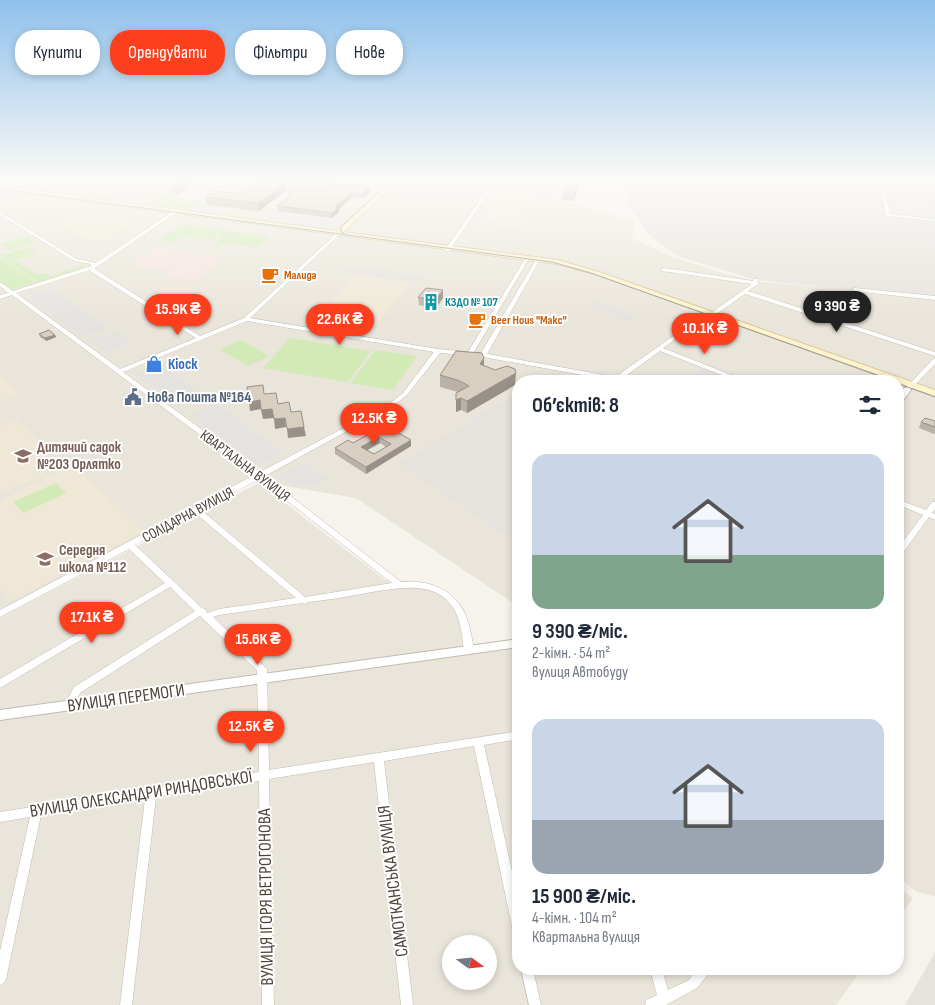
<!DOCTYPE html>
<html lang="uk">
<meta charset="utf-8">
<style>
:root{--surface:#fff;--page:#f6f6f7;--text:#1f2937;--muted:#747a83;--accent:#fc3f1d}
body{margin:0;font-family:"Sofia Sans Condensed",sans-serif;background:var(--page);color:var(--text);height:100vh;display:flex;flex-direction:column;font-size:19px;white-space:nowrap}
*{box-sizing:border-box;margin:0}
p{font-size:16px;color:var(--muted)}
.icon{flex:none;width:28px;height:28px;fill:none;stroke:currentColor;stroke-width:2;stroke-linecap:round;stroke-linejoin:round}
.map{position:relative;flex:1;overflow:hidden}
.sheet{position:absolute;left:512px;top:375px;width:392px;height:600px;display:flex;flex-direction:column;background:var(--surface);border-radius:20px;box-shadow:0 2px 8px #0003}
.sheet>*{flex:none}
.banner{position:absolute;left:15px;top:30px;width:422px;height:45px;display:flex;gap:10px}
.needle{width:32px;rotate:105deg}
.fabs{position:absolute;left:442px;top:935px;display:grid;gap:10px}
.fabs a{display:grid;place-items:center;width:55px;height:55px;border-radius:50%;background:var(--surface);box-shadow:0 2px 8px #0003;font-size:25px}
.price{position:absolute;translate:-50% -42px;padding:0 11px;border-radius:18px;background:var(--accent);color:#fff;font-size:16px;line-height:32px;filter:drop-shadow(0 1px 2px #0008)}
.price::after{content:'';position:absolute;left:50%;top:30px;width:15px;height:11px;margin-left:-8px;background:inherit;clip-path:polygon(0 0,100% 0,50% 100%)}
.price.selected{background:#222;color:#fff}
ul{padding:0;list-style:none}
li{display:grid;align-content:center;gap:10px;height:265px;padding:0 20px}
li span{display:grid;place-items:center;height:155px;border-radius:15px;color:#555}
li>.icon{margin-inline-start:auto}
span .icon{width:90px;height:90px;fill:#fffc;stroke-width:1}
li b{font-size:21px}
h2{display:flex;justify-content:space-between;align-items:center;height:60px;padding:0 20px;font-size:21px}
.pill{padding:0 18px;border-radius:20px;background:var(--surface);box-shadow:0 2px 8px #0003;font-size:18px;line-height:45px}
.pill.selected{background:var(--accent);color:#fff}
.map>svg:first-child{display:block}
.residential{fill:#eae5da;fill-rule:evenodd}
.industrial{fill:#e6e2dd}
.education{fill:#efe8d6}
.medical{fill:#f6e3e0}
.green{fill:#d2eab5}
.parking{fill:#e5e3e0}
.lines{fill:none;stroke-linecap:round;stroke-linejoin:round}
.minor-casing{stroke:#c2bbae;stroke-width:1}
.tertiary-casing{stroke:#c2bbae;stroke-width:2}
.secondary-casing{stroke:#d6c79b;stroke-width:2}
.minor{fill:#fff;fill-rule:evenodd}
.tertiary{fill:#fff;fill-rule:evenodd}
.secondary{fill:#fff3cd;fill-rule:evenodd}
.tram{stroke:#9a9a9a;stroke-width:1}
.wall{fill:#bab2a6;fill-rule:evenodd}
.shaded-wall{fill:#979187}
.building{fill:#d8cfc1;stroke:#979187;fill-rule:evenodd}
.labels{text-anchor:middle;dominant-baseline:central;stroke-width:4;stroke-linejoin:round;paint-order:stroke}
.far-food-label{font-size:12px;font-weight:bold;fill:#c56008;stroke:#fff;text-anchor:start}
.far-culture-label{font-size:12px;font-weight:bold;fill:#0d838f;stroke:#fff;text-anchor:start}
.shop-label{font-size:15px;font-weight:bold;fill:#366cbe;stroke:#fff;text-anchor:start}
.service-label{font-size:15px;font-weight:bold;fill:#4e5e75;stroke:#fff;text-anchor:start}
.education-label{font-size:15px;font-weight:bold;fill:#785e54;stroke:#fff;text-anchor:start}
.street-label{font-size:15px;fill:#4b4439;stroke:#fff}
.near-street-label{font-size:18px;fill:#4b4439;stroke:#fff}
</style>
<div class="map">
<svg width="935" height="1005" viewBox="0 0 935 1005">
<rect width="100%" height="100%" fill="#f6f3ec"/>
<path class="residential" d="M0,181H151L182,184L170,194L204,197L256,181H566L556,199L634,221L632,238L673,257L723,273L761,282L848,288L935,297V896L917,892L899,878V381H519V607L356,498L250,480L0,612Z
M259,483L385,580L415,581L444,590L464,609L475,652L519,646V969H862L836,1005H0V618ZM451,944H489V981H451Z
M899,888L913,898L899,918Z"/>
<path class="industrial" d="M155,181H252L201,195L181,193L186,188L179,183Z
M633,181H935V297L756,280L677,256L648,234L627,203L626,195Z
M348,265L426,276L420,283L342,272Z
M548,373L608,381H535Z
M519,392V546L399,463Z
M935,952V1005H905Z"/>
<path class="education" d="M495,193L532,198L519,219L526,226L515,228L494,226L498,220L478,217Z
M79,216L126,222L125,224L129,225L104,241L82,238L62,226Z
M357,275L410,283L372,331L314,322Z
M0,376L20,394L0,402Z
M16,419L40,442L39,449L49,459L39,464L48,474L14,488L0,490V426Z
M73,464L144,531L10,601L0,587V502L9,496Z"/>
<path class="medical" d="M156,248L185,253L223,258L196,281L164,276L171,270L133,265Z"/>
<path class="green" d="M164,195L176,196L165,200L193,203L197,198L204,200L190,209L150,204Z
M181,225L217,229L215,240L180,237L175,241L179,243L159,240Z
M218,230L270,237L257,248L223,243L217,247L222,249H216Z
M29,236L37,241L9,250L1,244Z
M30,247L35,254L14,260L37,275L45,273L50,276L82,265L85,267L11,290L0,282V258L35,282H37L0,256Z
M290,338L371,351L348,382L263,368Z
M241,340L269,356L248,366L220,350Z
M376,350L417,356L393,390L350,383Z
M56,483L66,493L23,513L13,502Z"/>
<path class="parking" d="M273,213L332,219L333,221L323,227L267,219Z
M52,289L78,308L107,328L82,337L34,302L37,301L31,296Z
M597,301L636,316L627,322L587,307Z
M115,332L132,343L106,353L90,341Z
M160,365L198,391L173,402L135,375Z
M701,368L733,380L684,381Z
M216,403L283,454L260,466L191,415Z
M303,462L329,479L316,486L290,483L279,475Z"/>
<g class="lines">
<g class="minor-casing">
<path id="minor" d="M493,181H497L449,251H445V250Z
M879,181H883L890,214L935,219V221L886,216Z
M175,210L179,211L95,268V269L200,336L244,318L335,235L337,236V237L250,318L438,349L468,352L526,257L528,256L530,257L474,352L481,353L537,258L539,257L541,258L487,354L599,374L614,378L697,319L711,313L752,284L662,271V269L664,268L753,281L754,279H758V284L748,291L935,352V356L745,294L715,315L701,321L663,348L744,380L745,381H737L660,351L620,380L621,381H612L599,378L483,357L440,353L407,395L393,406L265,476L401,582C428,579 455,589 466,616C470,626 472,638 474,650L472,652L469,654L466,652L464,650C462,636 461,621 454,609C435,578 395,589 366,593C347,597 328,600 308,602L305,604L302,603L219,615L213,617L267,669L269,770L519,731V739L484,745L519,903V937L515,935L513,931L474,746L384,761L413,1005H401L374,762L269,779L274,1005H262L259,781L156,797L132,1005H120L145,799L41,815L6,979L4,983L0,985V951L30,817L0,822V812L259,772L257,670L200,616L80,693L72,709L69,710L66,709L64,706L74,687L195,611L170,587L0,688V679L165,583L129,549L0,617V610L254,475L12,295L0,299V295L8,293L0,286V282L13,291L91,266V264L74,261L0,215V212L77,259L96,263ZM90,270V271L196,338L120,369L16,293ZM247,321L434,352L403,393L389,404L260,472L123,372ZM259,479L271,488L392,583L305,597L201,510ZM195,513L296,598L219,609L207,613L205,609L202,608L135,545Z
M855,288L935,296V300L853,291V289Z
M935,358V364L909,391H905V389L933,359Z
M899,500L926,510L932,502H935V509L932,513L935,514V520L929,517L902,554L899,555V547L923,515L899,505Z
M521,969H533L541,1005H529Z
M650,969H662L668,990L689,980L697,969H711L709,973L697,988L666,1005H645L646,1000L657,995Z"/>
</g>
<g class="tertiary-casing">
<path id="tertiary" d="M904,388H907L911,390L902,402H899V395Z
M519,639V647L0,720V710Z"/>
</g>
<g class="secondary-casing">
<path id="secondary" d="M392,181H398L343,232L558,260L602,273L935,390V396L899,383V381H894L598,275L557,264L340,235L337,236L334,234L0,190V186L337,231Z"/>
</g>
<use href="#minor" class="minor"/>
<use href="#tertiary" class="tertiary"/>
<use href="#secondary" class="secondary"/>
<path class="tram" d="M0,189L552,262L588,272L894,381
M347,235L341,232V227L391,181
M899,384L935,397"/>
</g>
<path class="wall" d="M186,183L187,188L178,194L170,193L169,188Z
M285,183L286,191L259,211L207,205L205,197L241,194Z
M578,185L577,192L573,201L562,200L563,193Z
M370,187V192L363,198L352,197L339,209V212L332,218L278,211L277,206Z
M418,297L443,298L436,308L419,305Z
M39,334L55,335L56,337L46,341L40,337Z
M484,366L515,385L467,413L461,410L456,412V400L458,392L440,387V375Z
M935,421V433L934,434L919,428L921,422Z
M365,429L411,446L366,474L335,454V448L353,443L366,436ZM380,443L386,447L374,454L367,450Z"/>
<path class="shaded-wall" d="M186,183L187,188L178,194L177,189Z
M285,183L286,191L259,211L258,203Z
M578,185L577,192L573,201L574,194Z
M370,187V192L363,198L362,194Z
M352,193V197L339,209V212L332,218V213L335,207Z
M443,290V298L436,308L435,300Z
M55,335L56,337L46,341L45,338Z
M484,358V369L480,364Z
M516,373L515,385L467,413V401Z
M461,398V410L456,412V400Z
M260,400L261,409L250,411L249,402Z
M272,409L274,418L263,419L261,410Z
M285,418L286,427L275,429L274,419Z
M304,427L306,436L288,438L287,429Z
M379,437L380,443L362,453L361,447Z
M411,440V446L366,474V467Z"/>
<path class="building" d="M265,181L285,183L258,203L205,197L213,191L241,194L258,182Z
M293,181L370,187L362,194L352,193L335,207H339L332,213L277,206L288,198Z
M178,183H186L177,189L169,188Z
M567,184L578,185L574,194L563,193Z
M426,288L443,290L435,300L418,297Z
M49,330L55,335L45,338L39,334Z
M456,351L482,353L484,358L480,364L495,370L507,366L515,369L516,373L467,401L461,398L456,400V393L469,386L460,381L440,375Z
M263,385L264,394L276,393L278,404L289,402L291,412L301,411L304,427L287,429L285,418L274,419L272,409L261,410L260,400L249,402L247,387Z
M925,418L935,421V427L921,422Z
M379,422L411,440L366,467L335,448L348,440L353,443L371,433L365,429ZM379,437L391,444L374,454L361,447Z"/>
<linearGradient id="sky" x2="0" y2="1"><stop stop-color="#8fc1ec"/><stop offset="0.56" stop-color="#fbfaf6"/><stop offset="1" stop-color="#fbfaf6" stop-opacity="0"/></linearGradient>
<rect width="935" height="322" fill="url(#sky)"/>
<defs>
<g id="cafe-bare" transform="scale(1.35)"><path d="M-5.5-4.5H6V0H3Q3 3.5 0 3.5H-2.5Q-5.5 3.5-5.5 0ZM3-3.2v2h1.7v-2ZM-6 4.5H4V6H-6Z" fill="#e8710a" stroke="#fff" stroke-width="2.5" paint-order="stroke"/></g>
<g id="building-bare" transform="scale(1.35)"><path d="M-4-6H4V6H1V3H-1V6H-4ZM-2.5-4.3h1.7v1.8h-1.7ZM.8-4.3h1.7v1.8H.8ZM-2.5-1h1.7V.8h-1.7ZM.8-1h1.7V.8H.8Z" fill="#0f9aa8" stroke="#fff" stroke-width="2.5" paint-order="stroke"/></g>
<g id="shop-bare" transform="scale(1.35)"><path d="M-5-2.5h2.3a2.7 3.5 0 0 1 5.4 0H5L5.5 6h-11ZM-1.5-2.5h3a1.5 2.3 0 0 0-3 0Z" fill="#3f7fe0" stroke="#fff" stroke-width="2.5" paint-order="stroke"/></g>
<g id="civic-bare" transform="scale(1.35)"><path d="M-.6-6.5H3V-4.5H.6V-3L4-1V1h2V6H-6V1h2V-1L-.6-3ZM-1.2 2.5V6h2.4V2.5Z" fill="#5c6f8a" stroke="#fff" stroke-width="2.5" paint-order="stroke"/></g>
<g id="school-bare" transform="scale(1.35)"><path d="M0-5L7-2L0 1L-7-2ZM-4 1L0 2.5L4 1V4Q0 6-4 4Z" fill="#8d6e63" stroke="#fff" stroke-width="2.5" paint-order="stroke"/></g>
</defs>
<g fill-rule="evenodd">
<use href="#cafe-bare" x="270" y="275"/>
<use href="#building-bare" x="431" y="302"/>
<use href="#cafe-bare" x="477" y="320"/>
<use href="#shop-bare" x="154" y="364"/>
<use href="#civic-bare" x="133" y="397"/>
<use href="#school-bare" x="23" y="456"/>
<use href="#school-bare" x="45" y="559"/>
</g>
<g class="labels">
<g class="far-food-label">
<text x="284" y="275">Малида</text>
<text x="491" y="320">Beer Hous "Макс"</text>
</g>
<g class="far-culture-label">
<text x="445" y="302">КЗДО № 107</text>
</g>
<g class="shop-label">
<text x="168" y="364">Кіоск</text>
</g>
<g class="service-label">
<text x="147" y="397">Нова Пошта №164</text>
</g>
<g class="education-label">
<text x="37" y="447">Дитячий садок<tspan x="37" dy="17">№203 Орлятко</tspan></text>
<text x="59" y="550">Середня<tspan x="59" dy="17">школа №112</tspan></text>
</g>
<g class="street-label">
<text transform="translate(245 466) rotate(37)">КВАРТАЛЬНА ВУЛИЦЯ</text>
<text transform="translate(188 515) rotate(-28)">СОЛІДАРНА ВУЛИЦЯ</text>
</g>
<g class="near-street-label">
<text transform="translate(126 698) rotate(-8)">ВУЛИЦЯ ПЕРЕМОГИ</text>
<text transform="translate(141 794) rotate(-9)">ВУЛИЦЯ ОЛЕКСАНДРИ РИНДОВСЬКОЇ</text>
<text transform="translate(393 881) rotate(-97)">САМОТКАНСЬКА ВУЛИЦЯ</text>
<text transform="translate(266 897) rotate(-91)">ВУЛИЦЯ ІГОРЯ ВЕТРОГОНОВА</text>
</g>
</g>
</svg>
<div class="fabs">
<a><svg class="needle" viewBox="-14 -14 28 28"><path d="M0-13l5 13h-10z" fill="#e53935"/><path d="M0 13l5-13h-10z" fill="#747a83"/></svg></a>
</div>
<b class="price selected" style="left:837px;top:333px">9 390 ₴</b>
<b class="price" style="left:178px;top:336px">15.9K ₴</b>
<b class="price" style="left:340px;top:346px">22.6K ₴</b>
<b class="price" style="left:705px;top:355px">10.1K ₴</b>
<b class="price" style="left:374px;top:445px">12.5K ₴</b>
<b class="price" style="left:92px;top:644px">17.1K ₴</b>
<b class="price" style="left:258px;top:666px">15.6K ₴</b>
<b class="price" style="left:251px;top:753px">12.5K ₴</b>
<div class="banner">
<a class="pill">Купити</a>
<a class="pill selected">Орендувати</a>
<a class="pill">Фільтри</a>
<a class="pill">Нове</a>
</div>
<section class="sheet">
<h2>Об’єктів: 8<svg class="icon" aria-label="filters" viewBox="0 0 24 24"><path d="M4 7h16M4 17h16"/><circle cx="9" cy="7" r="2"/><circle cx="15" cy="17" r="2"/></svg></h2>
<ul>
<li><span style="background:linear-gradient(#c9d6e8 65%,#7fa58c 0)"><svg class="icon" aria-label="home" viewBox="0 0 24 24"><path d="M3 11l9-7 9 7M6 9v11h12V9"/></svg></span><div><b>9 390 ₴/міс.</b><p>2-кімн. · 54 m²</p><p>вулиця Автобуду</p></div></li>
<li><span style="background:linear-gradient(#c9d6e8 65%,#9aa5b1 0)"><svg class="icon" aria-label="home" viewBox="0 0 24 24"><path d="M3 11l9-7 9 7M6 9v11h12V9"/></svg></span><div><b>15 900 ₴/міс.</b><p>4-кімн. · 104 m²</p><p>Квартальна вулиця</p></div></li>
</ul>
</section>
</div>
